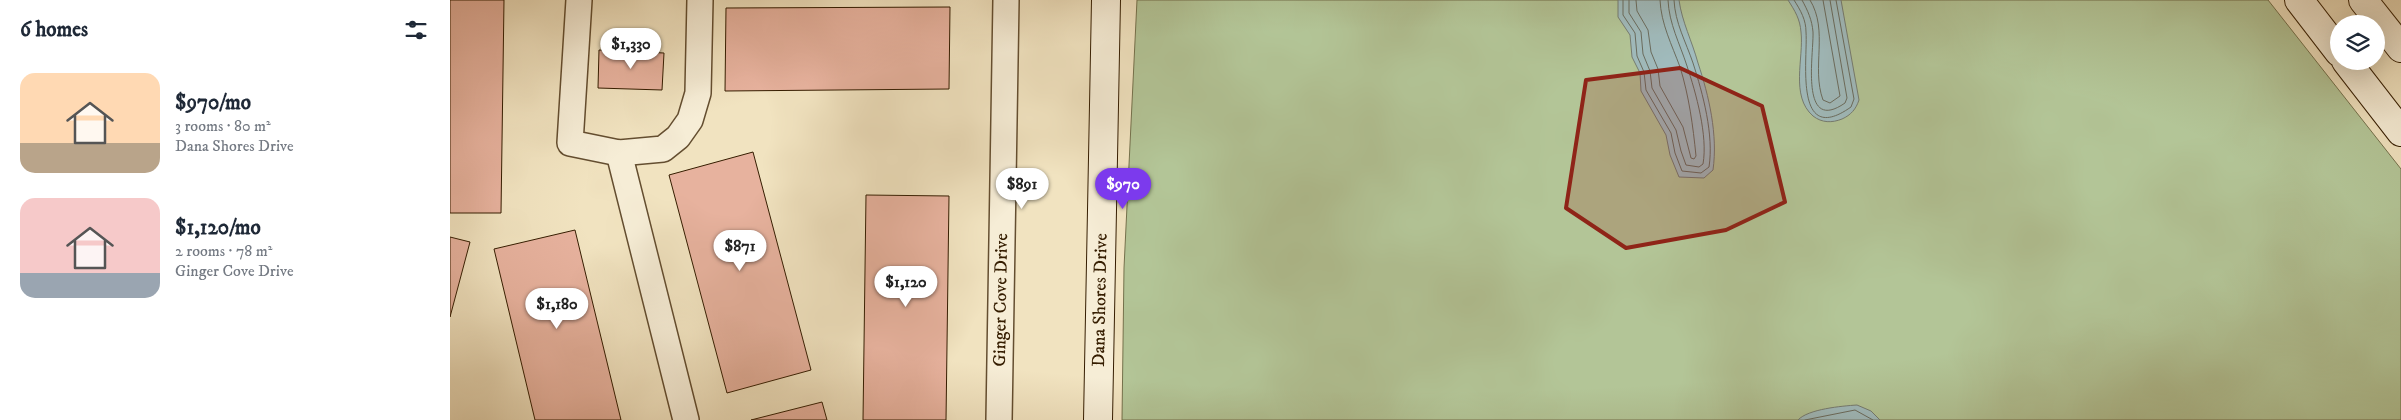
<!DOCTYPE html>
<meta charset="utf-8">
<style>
:root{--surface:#fff;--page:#f6f6f7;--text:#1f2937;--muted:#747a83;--accent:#7c3aed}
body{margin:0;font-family:"IM FELL DW Pica",serif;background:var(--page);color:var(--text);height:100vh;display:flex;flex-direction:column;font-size:19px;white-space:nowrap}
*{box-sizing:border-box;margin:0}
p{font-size:16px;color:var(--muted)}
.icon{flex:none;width:28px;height:28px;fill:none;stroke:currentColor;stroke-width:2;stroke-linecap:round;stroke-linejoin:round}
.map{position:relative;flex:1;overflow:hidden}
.sheet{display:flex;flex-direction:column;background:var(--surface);width:450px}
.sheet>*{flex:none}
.buttons{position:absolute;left:1880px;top:15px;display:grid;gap:10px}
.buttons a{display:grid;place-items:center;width:55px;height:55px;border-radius:50%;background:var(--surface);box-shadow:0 5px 20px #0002;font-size:25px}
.price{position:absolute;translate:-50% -42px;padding:0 11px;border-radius:18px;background:#fff;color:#222;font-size:16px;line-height:32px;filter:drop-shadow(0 1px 2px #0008)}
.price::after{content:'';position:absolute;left:50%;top:30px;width:15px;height:11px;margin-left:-8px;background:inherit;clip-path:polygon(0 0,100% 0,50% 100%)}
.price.current{background:var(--accent);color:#fff}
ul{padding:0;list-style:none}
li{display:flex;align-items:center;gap:15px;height:125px;padding:0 20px}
li span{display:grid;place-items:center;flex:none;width:140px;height:100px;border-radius:15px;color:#555}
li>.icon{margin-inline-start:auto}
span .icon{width:60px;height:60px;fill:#fffc;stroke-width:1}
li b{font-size:21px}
h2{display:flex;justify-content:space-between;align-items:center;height:60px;padding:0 20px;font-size:21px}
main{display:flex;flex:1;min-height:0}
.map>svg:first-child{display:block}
.green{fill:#b3c597;stroke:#74714c}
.water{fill:#a0bbbd;stroke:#757c71}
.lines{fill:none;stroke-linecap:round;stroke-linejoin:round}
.shore{stroke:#6a6c5e;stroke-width:1}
.building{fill:#e7b29e;stroke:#351d00}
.street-casing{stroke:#644e30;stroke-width:28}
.secondary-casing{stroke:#351d00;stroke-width:30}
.street{stroke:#f6edd6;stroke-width:25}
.secondary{stroke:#f6edd6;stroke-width:28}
.marked{fill:#8f2418;fill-opacity:0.2;stroke:#8f2418;stroke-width:4;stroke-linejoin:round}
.labels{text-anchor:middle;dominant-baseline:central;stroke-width:4;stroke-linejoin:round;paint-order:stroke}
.street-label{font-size:18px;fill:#351d00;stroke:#f6edd6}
</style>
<main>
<section class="sheet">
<h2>6 homes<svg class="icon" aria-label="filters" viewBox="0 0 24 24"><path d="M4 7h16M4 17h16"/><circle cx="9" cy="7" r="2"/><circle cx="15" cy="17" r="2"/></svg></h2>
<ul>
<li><span style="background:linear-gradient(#ffd9b3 70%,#b9a48a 0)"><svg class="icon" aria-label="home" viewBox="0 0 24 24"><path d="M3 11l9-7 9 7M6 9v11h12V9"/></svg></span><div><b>$970/mo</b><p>3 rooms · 80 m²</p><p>Dana Shores Drive</p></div></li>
<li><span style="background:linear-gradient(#f6c9c9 75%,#9aa5b1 0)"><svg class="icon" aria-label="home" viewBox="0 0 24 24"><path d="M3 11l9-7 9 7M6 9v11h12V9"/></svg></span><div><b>$1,120/mo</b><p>2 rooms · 78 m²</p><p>Ginger Cove Drive</p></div></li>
</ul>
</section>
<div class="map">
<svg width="1951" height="420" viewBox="0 0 1951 420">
<rect width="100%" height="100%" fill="#f1e3c0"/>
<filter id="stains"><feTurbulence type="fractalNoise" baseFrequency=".004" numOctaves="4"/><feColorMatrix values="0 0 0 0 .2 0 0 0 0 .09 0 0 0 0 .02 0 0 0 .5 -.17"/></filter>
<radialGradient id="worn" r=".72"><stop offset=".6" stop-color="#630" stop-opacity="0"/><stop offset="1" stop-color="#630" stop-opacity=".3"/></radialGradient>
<path class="green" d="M687,0H1818L1951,169V420H672L674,268Z"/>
<path class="water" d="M1168,0H1229C1232,22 1242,41 1248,63C1259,96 1268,135 1263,170L1254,178L1229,177L1220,155L1216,135L1191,91L1190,73L1182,57L1180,35L1168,17Z
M1338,0H1391L1409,100C1406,109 1401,115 1392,119C1382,123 1372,123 1363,116C1340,96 1354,58 1351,32C1350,19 1345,11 1338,0Z
M1407,405L1421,411L1430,420H1348C1358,409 1392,406 1407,405Z"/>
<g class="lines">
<path class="shore" d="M1173,0V15L1185,33L1187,56L1194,72L1196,90L1221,133L1225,153L1232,171L1251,173L1259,167C1264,135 1253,94 1243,63C1236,42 1225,23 1224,0
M1179,0V13L1191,32L1193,54L1200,71L1202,88L1226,130L1231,151L1236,165L1249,167L1253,164C1258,136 1246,93 1237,66C1230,44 1219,24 1218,0
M1186,0L1187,11L1198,30L1201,52L1208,69L1210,86L1233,127L1241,158L1244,159L1246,156C1243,126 1239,96 1230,67C1222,45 1211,24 1210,0
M1344,0C1351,11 1356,20 1356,32C1358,58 1343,148 1401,107L1404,99L1386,0
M1352,0C1358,11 1362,20 1363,32C1364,53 1349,135 1395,103L1397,98L1380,0
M1360,0C1379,31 1361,67 1373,100L1380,103L1390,96L1373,0
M1355,420L1405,410L1423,420"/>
</g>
<path class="building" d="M0,0H54L51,213H0Z
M500,7L499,89L275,91L276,8Z
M149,50L214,53L212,90L148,88Z
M303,152L361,370L277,393L219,175Z
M416,195L499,196L496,420H413Z
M125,230L171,420H85L44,249Z
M0,237L20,242L0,317Z
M372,402L377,420H301Z"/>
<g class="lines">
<g class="street-casing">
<g id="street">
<path d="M129,0L120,143L169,153L213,149L228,137L240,120L248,93L250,0"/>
<path d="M169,153L236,420"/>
<path id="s1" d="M549,420L556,0"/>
</g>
</g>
<g class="secondary-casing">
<g id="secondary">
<path d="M1849,0L1889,52"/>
<path d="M1913,0L1951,48"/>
<path d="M1896,61L1951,132"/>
<path id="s2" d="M648,420L656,0"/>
</g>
</g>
<use href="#street" class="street"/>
<use href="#secondary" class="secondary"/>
</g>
<path class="marked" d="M1230,68L1312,106L1335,202L1276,230L1176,248L1116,208L1136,80Z"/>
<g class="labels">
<g class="street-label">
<text stroke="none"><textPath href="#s1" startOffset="120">Ginger Cove Drive</textPath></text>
<text stroke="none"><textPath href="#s2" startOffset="120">Dana Shores Drive</textPath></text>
</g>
</g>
<rect width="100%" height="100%" filter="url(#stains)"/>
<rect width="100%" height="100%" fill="url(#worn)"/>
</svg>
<div class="buttons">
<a><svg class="icon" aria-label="layers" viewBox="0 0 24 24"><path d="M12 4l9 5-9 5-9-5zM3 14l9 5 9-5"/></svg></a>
</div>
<b class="price" style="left:181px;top:70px">$1,330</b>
<b class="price" style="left:572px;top:210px">$891</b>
<b class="price current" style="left:673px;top:210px">$970</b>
<b class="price" style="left:290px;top:272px">$871</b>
<b class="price" style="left:456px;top:308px">$1,120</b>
<b class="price" style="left:107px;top:330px">$1,180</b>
</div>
</main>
